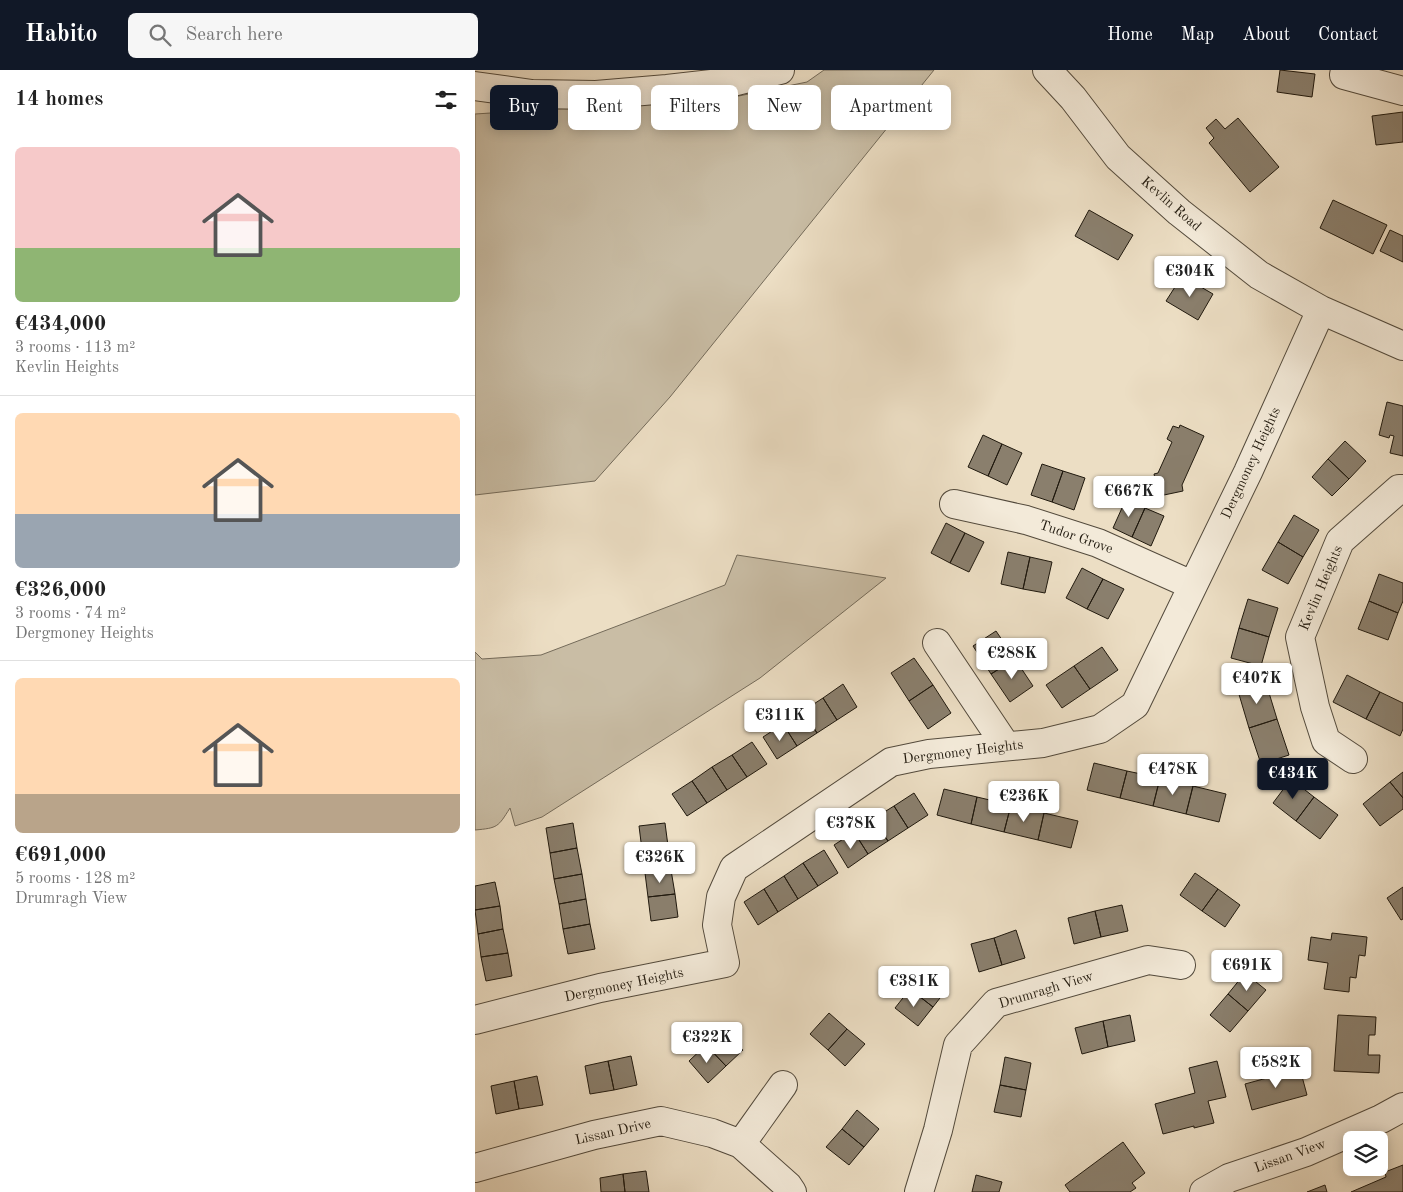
<!DOCTYPE html>
<meta charset="utf-8">
<style>
:root{--surface:#fff;--page:#f6f6f6;--text:#222;--muted:#767676;--line:#e0e0e0;--accent:#111827}
body{margin:0;font-family:"Old Standard TT",serif;background:var(--page);color:var(--text);height:100vh;display:flex;flex-direction:column;font-size:19px;white-space:nowrap}
*{box-sizing:border-box;margin:0}
p{font-size:16px;color:var(--muted)}
.icon{flex:none;width:28px;height:28px;fill:none;stroke:currentColor;stroke-width:2;stroke-linecap:round;stroke-linejoin:round}
.map{position:relative;flex:1;overflow:hidden}
.drawer{display:flex;flex-direction:column;background:var(--surface);width:475px}
.drawer>*{flex:none}
.top-card{position:absolute;left:15px;top:15px;width:475px;height:45px;display:flex;gap:10px}
.controls{position:absolute;left:868px;top:1061px;display:grid;gap:10px}
.controls a{display:grid;place-items:center;width:45px;height:45px;border-radius:8px;background:var(--surface);box-shadow:0 2px 12px #0003;font-size:25px}
.price{position:absolute;translate:-50% -42px;padding:0 11px;border-radius:5px;background:#fff;color:#222;font-size:16px;line-height:32px;filter:drop-shadow(0 1px 2px #0008)}
.price::after{content:'';position:absolute;left:50%;top:30px;width:15px;height:11px;margin-left:-8px;background:inherit;clip-path:polygon(0 0,100% 0,50% 100%)}
.price.active{background:var(--accent);color:#fff}
ul{padding:0;list-style:none}
li{display:grid;align-content:center;gap:10px;height:265px;padding:0 15px}
li+li{border-top:1px solid var(--line)}
li span{display:grid;place-items:center;height:155px;border-radius:8px;color:#555}
li>.icon{margin-inline-start:auto}
span .icon{width:90px;height:90px;fill:#fffc;stroke-width:1}
li b{font-size:21px}
h2{display:flex;justify-content:space-between;align-items:center;height:60px;padding:0 15px;font-size:21px}
.chip{padding:0 18px;border-radius:8px;background:var(--surface);box-shadow:0 2px 12px #0003;font-size:18px;line-height:45px}
.chip.active{background:var(--accent);color:#fff}
header{display:flex;align-items:center;gap:30px;box-sizing:border-box;height:70px;padding:0 25px;background:var(--accent);color:#fff}
header strong{font-size:24px}
nav{display:flex;gap:28px;margin-inline-start:auto;font-size:18px}
.search{width:350px;height:45px;background:var(--page);display:flex;align-items:center;gap:12px;box-sizing:border-box;padding:0 18px;border-radius:8px;color:var(--muted);font-size:19px}
main{display:flex;flex:1;min-height:0}
.map>svg:first-child{display:block}
.green{fill:#c9bda5;stroke:#746b5a}
.building{fill:#8a7f6d;stroke:#20190e}
.lines{fill:none;stroke-linecap:round;stroke-linejoin:round}
.minor-casing{stroke:#534a3c;stroke-width:30}
.minor{stroke:#f3ead9;stroke-width:28}
.labels{text-anchor:middle;dominant-baseline:central;stroke-width:4.5;stroke-linejoin:round;paint-order:stroke}
.street-label{font-size:14px;fill:#20190e;stroke:#f3ead9}
</style>
<header>
<strong>Habito</strong>
<div class="search"><svg class="icon" aria-label="search" viewBox="0 0 24 24"><circle cx="10" cy="10" r="6"/><path d="M15 15l6 6"/></svg>Search here</div>
<nav><a>Home</a><a>Map</a><a>About</a><a>Contact</a></nav>
</header>
<main>
<section class="drawer">
<h2>14 homes<svg class="icon" aria-label="filters" viewBox="0 0 24 24"><path d="M4 7h16M4 17h16"/><circle cx="9" cy="7" r="2"/><circle cx="15" cy="17" r="2"/></svg></h2>
<ul>
<li><span style="background:linear-gradient(#f6c9c9 65%,#8fb573 0)"><svg class="icon" aria-label="home" viewBox="0 0 24 24"><path d="M3 11l9-7 9 7M6 9v11h12V9"/></svg></span><div><b>€434,000</b><p>3 rooms · 113 m²</p><p>Kevlin Heights</p></div></li>
<li><span style="background:linear-gradient(#ffd9b3 65%,#9aa5b1 0)"><svg class="icon" aria-label="home" viewBox="0 0 24 24"><path d="M3 11l9-7 9 7M6 9v11h12V9"/></svg></span><div><b>€326,000</b><p>3 rooms · 74 m²</p><p>Dergmoney Heights</p></div></li>
<li><span style="background:linear-gradient(#ffd9b3 75%,#b9a48a 0)"><svg class="icon" aria-label="home" viewBox="0 0 24 24"><path d="M3 11l9-7 9 7M6 9v11h12V9"/></svg></span><div><b>€691,000</b><p>5 rooms · 128 m²</p><p>Drumragh View</p></div></li>
</ul>
</section>
<div class="map">
<svg width="928" height="1122" viewBox="0 0 928 1122">
<rect width="100%" height="100%" fill="#ecdec4"/>
<filter id="stains"><feTurbulence type="fractalNoise" baseFrequency=".004" numOctaves="4"/><feColorMatrix values="0 0 0 0 .2 0 0 0 0 .09 0 0 0 0 .02 0 0 0 .5 -.17"/></filter>
<radialGradient id="worn" r=".72"><stop offset=".6" stop-color="#630" stop-opacity="0"/><stop offset="1" stop-color="#630" stop-opacity=".3"/></radialGradient>
<path class="green" d="M349,0H459L195,327L120,411L0,425V44L254,28L332,12Z
M262,485L411,508L285,608L67,747L40,756L35,738C23,757 23,758 0,760V582L7,589L66,585L250,515Z"/>
<path class="building" d="M805,0L840,4L837,27L802,22Z
M928,42V72L901,75L897,46Z
M763,48L804,97L775,122L734,73L739,68L731,58L741,49L750,59Z
M858,130L912,155L898,184L845,158Z
M614,140L658,165L643,190L600,166Z
M915,160L928,166V192L905,181Z
M707,206L738,224L723,250L691,231Z
M912,332L928,336V386L915,383L919,366L915,365L914,368L904,365Z
M705,355L729,366L707,415L708,421L689,425L687,416L682,417L679,404L683,403L697,372L692,369L698,356L704,358Z
M508,365L527,374L513,406L493,397Z
M870,371L891,391L874,409L853,389Z
M527,374L547,383L532,415L513,406Z
M853,389L874,409L857,426L837,407Z
M567,394L588,401L577,432L556,425Z
M588,401L610,408L599,440L577,432Z
M651,429L670,438L657,467L638,458Z
M670,438L689,446L676,476L657,467Z
M819,445L844,460L828,487L803,472Z
M471,453L490,463L475,493L456,483Z
M490,463L509,472L494,502L475,493Z
M803,472L828,487L813,514L787,500Z
M533,482L555,487L548,519L526,514Z
M555,487L577,492L570,523L548,519Z
M607,498L628,509L612,539L591,528Z
M904,504L928,513V531L923,543L894,531Z
M628,509L649,519L633,549L612,539Z
M773,529L803,538L794,567L764,558Z
M894,531L923,543L913,570L883,559Z
M764,558L794,567L786,596L756,588Z
M521,561L540,589L516,604L498,576Z
M627,577L643,600L615,619L599,596Z
M439,588L458,615L434,631L416,603Z
M540,589L558,616L535,632L516,604Z
M599,596L615,619L587,638L571,615Z
M872,605L905,622L891,649L858,632Z
M791,613L802,649L774,658L763,621Z
M368,614L382,637L362,650L348,628Z
M458,615L476,643L453,659L434,631Z
M905,622L928,633V659L925,666L891,649Z
M348,628L362,650L342,663L328,641Z
M328,641L342,663L322,676L308,654Z
M802,649L814,685L786,694L774,658Z
M308,654L322,676L302,689L288,667Z
M277,672L292,694L272,707L257,685Z
M257,685L272,707L252,720L237,697Z
M619,693L652,701L645,728L612,720Z
M237,697L252,720L232,733L217,711Z
M652,701L685,708L678,736L645,728Z
M928,702V728L915,712Z
M685,708L718,716L711,744L678,736Z
M816,709L839,727L821,751L798,733Z
M217,711L232,733L212,746L197,724Z
M915,712L928,728V739L905,756L888,734Z
M718,716L751,724L744,752L711,744Z
M469,719L502,727L496,754L462,745Z
M439,723L453,745L433,758L419,736Z
M502,727L536,735L529,762L496,754Z
M839,727L863,745L845,769L821,751Z
M536,735L569,743L563,770L529,762Z
M419,736L433,758L413,771L398,749Z
M569,743L603,751L596,778L563,770Z
M398,749L413,771L393,784L379,762Z
M98,753L102,778L75,783L71,758Z
M190,753L193,776L167,780L164,756Z
M379,762L393,784L373,798L359,775Z
M193,776L196,800L170,803L167,780Z
M102,778L107,804L79,809L75,783Z
M349,780L363,803L343,816L328,793Z
M328,793L343,816L323,829L309,806Z
M196,800L200,824L173,827L170,803Z
M720,803L743,819L727,841L705,825Z
M107,804L111,829L84,834L79,809Z
M309,806L323,829L303,842L289,819Z
M20,812L25,836L0,840V816Z
M928,817V849L926,850L912,828Z
M289,819L303,842L283,855L269,832Z
M743,819L765,835L750,857L727,841Z
M200,824L203,847L176,851L173,827Z
M111,829L115,854L88,859L84,834Z
M647,835L653,861L626,867L620,841Z
M25,836L28,859L3,864L0,840Z
M620,841L626,867L599,874L593,848Z
M115,854L120,879L93,884L88,859Z
M28,859L33,883L6,887L3,864Z
M541,860L550,888L527,895L519,868Z
M857,863L892,867L890,886L884,885L881,908L875,907L874,922L849,919L853,893L833,890L836,867L856,870Z
M519,868L527,895L504,902L496,874Z
M33,883L37,906L11,911L6,887Z
M450,901L472,919L458,937L435,919Z
M770,903L791,920L773,941L753,924Z
M435,919L458,937L443,956L420,938Z
M753,924L773,941L755,962L735,945Z
M354,943L372,959L353,980L335,964Z
M655,945L660,971L633,977L628,951Z
M863,945L901,947L900,965H894L893,985H905L904,1003L859,1001Z
M628,951L633,977L607,984L600,958Z
M248,959L268,980L251,996L231,975Z
M372,959L390,974L370,996L353,980Z
M231,975L251,996L233,1013L214,991Z
M156,986L162,1015L139,1020L133,991Z
M530,987L556,993L551,1020L525,1015Z
M133,991L139,1020L115,1024L110,996Z
M742,991L751,1027L733,1031L739,1053L719,1058V1056L688,1064L680,1034L720,1023L714,998Z
M825,999L832,1025L777,1040L770,1014Z
M62,1006L68,1035L44,1039L39,1011Z
M39,1011L44,1039L21,1044L16,1016Z
M525,1015L551,1020L546,1047L519,1042Z
M382,1040L404,1059L389,1077L367,1059Z
M367,1059L389,1077L374,1095L351,1077Z
M648,1072L670,1103L657,1113L661,1118L655,1122H595L590,1115Z
M928,1095V1122H876L911,1107L910,1102Z
M171,1101L174,1122H150L148,1104Z
M148,1104L150,1122H126L125,1108Z
M501,1105L527,1112L524,1122H497Z
M850,1115L852,1122H832Z"/>
<g class="lines">
<g class="minor-casing">
<path id="minor" d="M572,0L598,28L643,87L704,142L784,205L846,240L928,276
M870,0L869,5L928,21
M0,16L57,24L121,25L192,19L262,11L305,0
M479,434L551,450L623,473L717,515
M462,573L531,676
M878,689L851,671L840,637L825,567L865,471L924,419H928
M0,950L125,918L250,893L242,855L246,827L259,798L416,692L454,684L568,673L625,659L660,635L773,402L846,240
M266,1074L308,1015
M0,1098L119,1065L186,1051L237,1063L266,1074L313,1116L317,1122
M444,1122L463,1060L483,975L521,933L673,890L706,895
M729,1122L754,1108L831,1082L906,1049L928,1037"/>
</g>
<use href="#minor" class="minor"/>
</g>
<g class="labels">
<g class="street-label">
<text transform="translate(696 134) rotate(41)">Kevlin Road</text>
<text transform="translate(776 393) rotate(-65)">Dergmoney Heights</text>
<text transform="translate(601 467) rotate(19)">Tudor Grove</text>
<text transform="translate(846 518) rotate(-67)">Kevlin Heights</text>
<text transform="translate(488 682) rotate(-7)">Dergmoney Heights</text>
<text transform="translate(149 915) rotate(-12)">Dergmoney Heights</text>
<text transform="translate(571 920) rotate(-17)">Drumragh View</text>
<text transform="translate(138 1062) rotate(-13)">Lissan Drive</text>
<text transform="translate(815 1086) rotate(-20)">Lissan View</text>
</g>
</g>
<rect width="100%" height="100%" filter="url(#stains)"/>
<rect width="100%" height="100%" fill="url(#worn)"/>
</svg>
<div class="controls">
<a><svg class="icon" aria-label="layers" viewBox="0 0 24 24"><path d="M12 4l9 5-9 5-9-5zM3 14l9 5 9-5"/></svg></a>
</div>
<b class="price" style="left:715px;top:228px">€304K</b>
<b class="price" style="left:654px;top:448px">€667K</b>
<b class="price" style="left:537px;top:610px">€288K</b>
<b class="price" style="left:782px;top:635px">€407K</b>
<b class="price" style="left:305px;top:672px">€311K</b>
<b class="price" style="left:698px;top:726px">€478K</b>
<b class="price active" style="left:818px;top:730px">€434K</b>
<b class="price" style="left:549px;top:753px">€236K</b>
<b class="price" style="left:376px;top:780px">€378K</b>
<b class="price" style="left:185px;top:814px">€326K</b>
<b class="price" style="left:772px;top:922px">€691K</b>
<b class="price" style="left:439px;top:938px">€381K</b>
<b class="price" style="left:232px;top:994px">€322K</b>
<b class="price" style="left:801px;top:1019px">€582K</b>
<div class="top-card">
<a class="chip active">Buy</a>
<a class="chip">Rent</a>
<a class="chip">Filters</a>
<a class="chip">New</a>
<a class="chip">Apartment</a>
</div>
</div>
</main>
